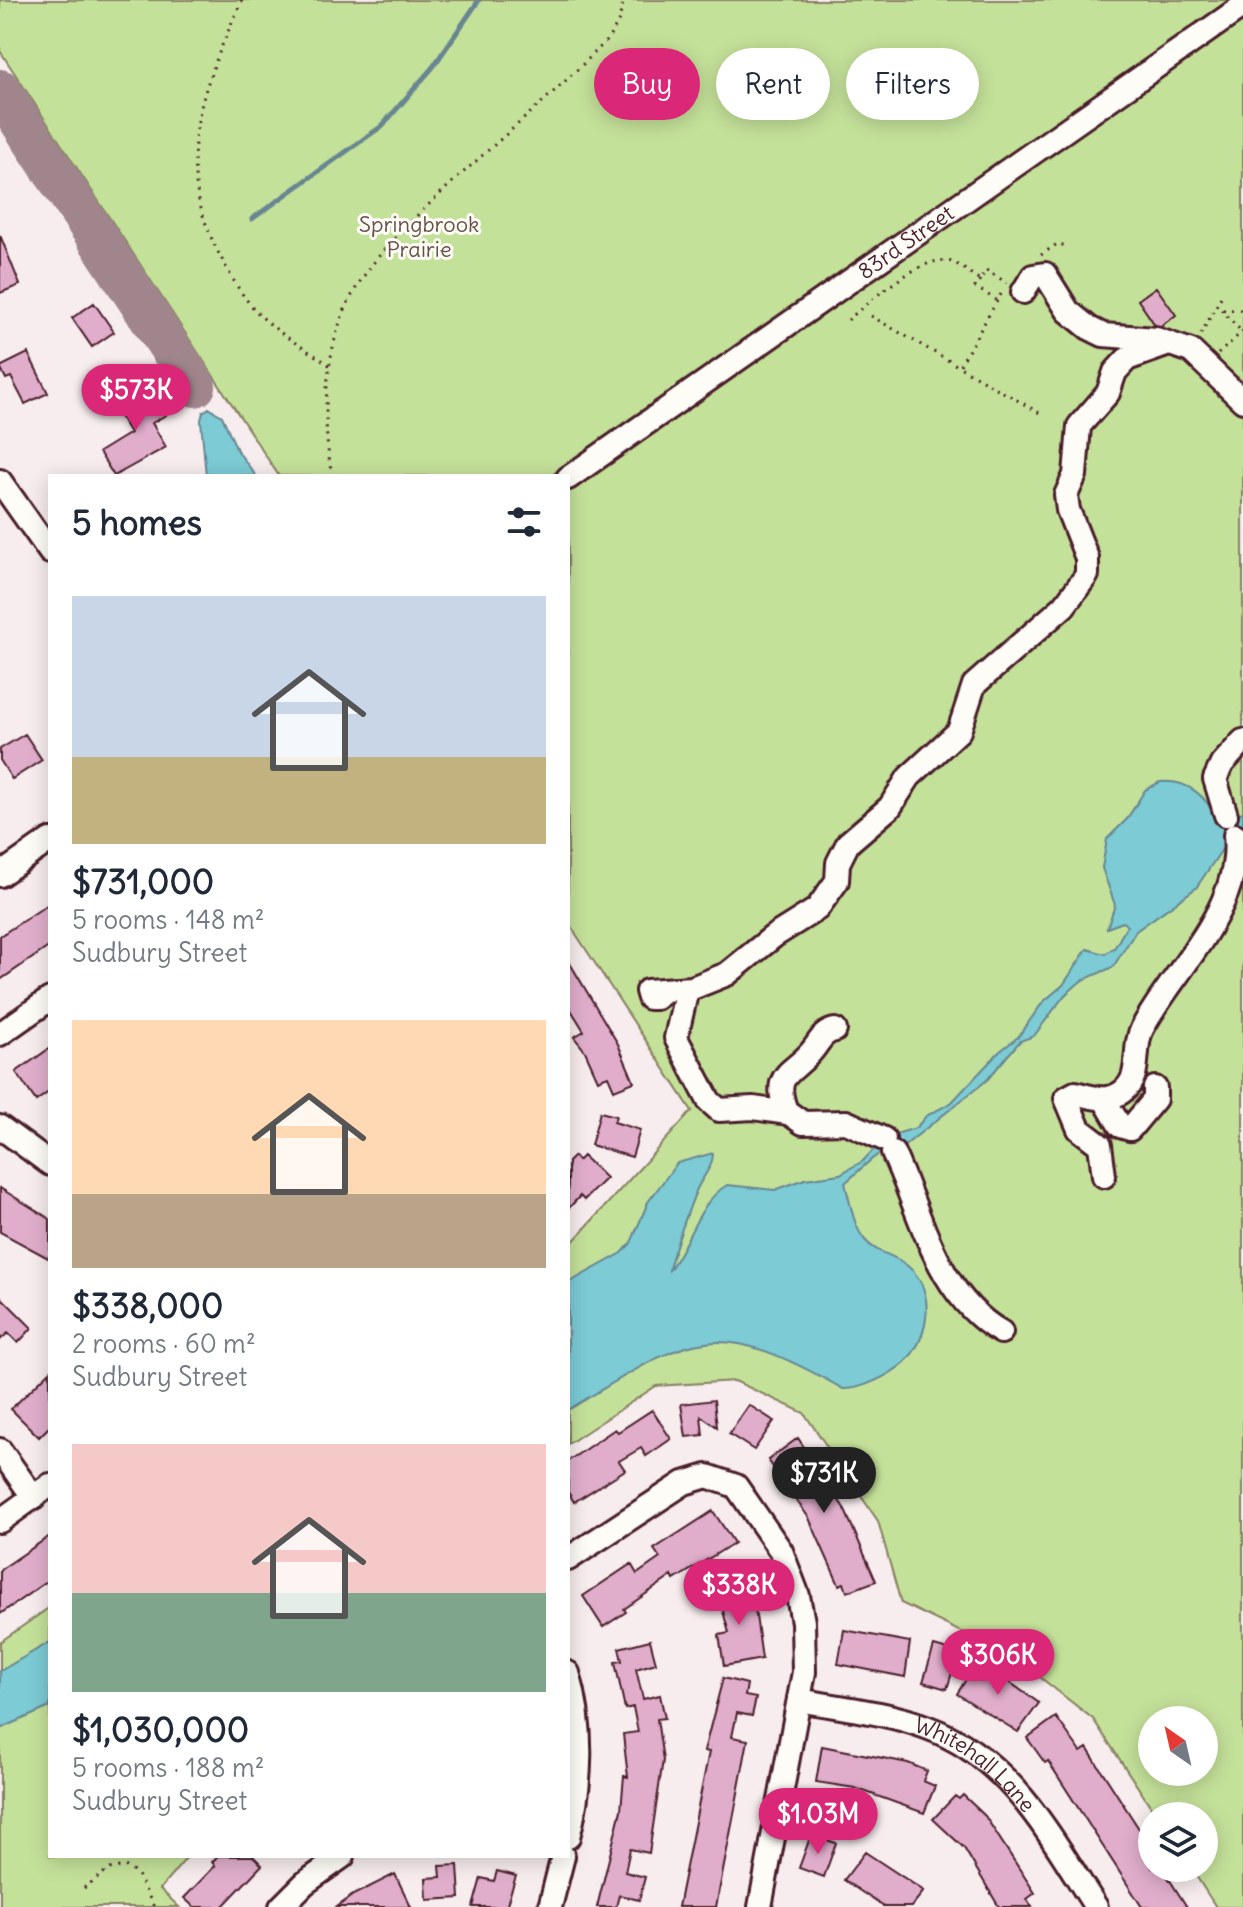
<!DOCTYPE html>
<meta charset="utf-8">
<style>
:root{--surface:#fff;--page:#f2f2f3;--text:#1f2937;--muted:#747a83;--accent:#db2777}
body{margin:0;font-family:Delius,sans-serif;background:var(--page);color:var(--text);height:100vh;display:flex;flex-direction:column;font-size:30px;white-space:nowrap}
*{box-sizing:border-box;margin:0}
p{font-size:26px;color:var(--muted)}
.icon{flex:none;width:44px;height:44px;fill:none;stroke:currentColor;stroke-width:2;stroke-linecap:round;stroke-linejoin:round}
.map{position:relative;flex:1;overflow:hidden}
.details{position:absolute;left:48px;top:474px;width:522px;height:1384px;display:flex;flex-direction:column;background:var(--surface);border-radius:0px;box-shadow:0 4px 20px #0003}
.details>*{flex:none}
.guide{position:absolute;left:594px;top:48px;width:528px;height:72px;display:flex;gap:16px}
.needle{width:52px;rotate:326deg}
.buttons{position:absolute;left:1138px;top:1706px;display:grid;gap:16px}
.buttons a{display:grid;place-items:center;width:80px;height:80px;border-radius:50%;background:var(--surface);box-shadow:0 4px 20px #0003;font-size:40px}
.price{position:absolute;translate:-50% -68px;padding:0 18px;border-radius:28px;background:var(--accent);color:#fff;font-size:26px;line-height:52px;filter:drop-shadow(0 2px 4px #0008)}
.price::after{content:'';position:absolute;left:50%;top:48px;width:24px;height:18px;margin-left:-12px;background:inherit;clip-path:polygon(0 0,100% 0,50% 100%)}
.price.current{background:#222;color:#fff}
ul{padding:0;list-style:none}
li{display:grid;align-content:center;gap:16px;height:424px;padding:0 24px}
li span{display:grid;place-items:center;height:248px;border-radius:0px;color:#555}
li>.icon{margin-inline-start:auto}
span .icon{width:144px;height:144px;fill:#fffc;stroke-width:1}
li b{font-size:34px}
h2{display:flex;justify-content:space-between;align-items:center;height:96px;padding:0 24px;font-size:34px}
.tag{padding:0 28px;border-radius:36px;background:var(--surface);box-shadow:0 4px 20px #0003;font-size:28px;line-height:72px}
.tag.current{background:var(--accent);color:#fff}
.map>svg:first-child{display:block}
.green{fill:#c4e199;stroke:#878062;stroke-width:2;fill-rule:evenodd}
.water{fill:#7bcbd5;stroke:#678691;stroke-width:2}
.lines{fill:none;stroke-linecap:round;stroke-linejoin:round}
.stream{stroke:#678691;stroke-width:5}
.taxiway{stroke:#a0868c;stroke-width:42}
.building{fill:#e0aecb;stroke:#4a1f2b;stroke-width:2}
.minor-casing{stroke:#4a1f2b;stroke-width:28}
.path{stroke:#4a1f2b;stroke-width:3;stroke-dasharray:2 6;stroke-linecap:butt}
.minor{stroke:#fdfcf7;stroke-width:22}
.labels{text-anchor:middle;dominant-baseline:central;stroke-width:6;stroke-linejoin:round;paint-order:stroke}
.park-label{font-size:22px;fill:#685046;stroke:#fdfcf7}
.street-label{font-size:22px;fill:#4a1f2b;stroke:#fdfcf7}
</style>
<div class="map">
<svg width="1243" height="1907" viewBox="0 0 1243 1907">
<rect width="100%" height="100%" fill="#f7ecee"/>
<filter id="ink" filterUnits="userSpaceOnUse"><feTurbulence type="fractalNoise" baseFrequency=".0125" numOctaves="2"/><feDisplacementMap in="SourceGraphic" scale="16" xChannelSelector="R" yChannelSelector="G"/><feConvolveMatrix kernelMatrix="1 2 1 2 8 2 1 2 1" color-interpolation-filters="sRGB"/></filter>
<g filter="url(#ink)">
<path class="green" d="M0,0H1229L550,476H279L0,51Z
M1243,16V1907H1216L1191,1868H1204V1816H1157L1093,1719L1017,1659L901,1603L878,1521L804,1413L735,1381L656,1386L568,1444V1247L692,1111L568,922V491ZM1152,1720H1204V1772H1152Z
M50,1607V1856H188L160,1889L179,1907H0V1642Z"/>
<path class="water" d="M209,408L222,416L237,450L256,476H206L201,420L203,412Z
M1160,782C1187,779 1207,796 1217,820L1243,812V825L1225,834L1223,848L1196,888L1136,931L1113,967L1081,981L1064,996L1034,1036L1020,1041L987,1080L904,1146C882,1144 861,1170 845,1183C850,1201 853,1226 865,1240C875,1252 890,1254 902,1262C938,1284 931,1338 904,1363C890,1375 861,1390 843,1389C710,1313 691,1336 568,1410V1283L622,1253L631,1243L648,1202L677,1163L713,1153C713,1167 704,1174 698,1187C693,1196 669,1264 669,1270C690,1243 698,1202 727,1185L775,1190L805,1179L840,1174L863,1161L877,1146H885L896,1134L916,1128L926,1116L951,1103L999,1052L1018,1037L1043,1002L1063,985L1087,949L1105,954L1115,947L1127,926L1123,922L1107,928L1115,905L1102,868L1107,839L1127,819L1145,790Z
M50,1642V1707L0,1729V1671Z"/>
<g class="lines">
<path class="stream" d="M252,219L382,126L433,67L479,0"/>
<path class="taxiway" d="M0,90L195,386"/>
</g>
<path class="building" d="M0,235L20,285L0,293Z
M1156,287L1176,315L1161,326L1155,325L1138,300Z
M94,303L114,332L92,347L72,318Z
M28,353L48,393L25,404L11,377L6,379L0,367Z
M149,385L166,415L152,423L166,447L114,476L99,452L130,433L114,406Z
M25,734L42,760L12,779L0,760V749Z
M50,903V946L0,980V936Z
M568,960L618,1044L634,1082L614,1090L608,1076L598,1080L585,1051L574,1037L584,1031L568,1005Z
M50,1048V1091L36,1101L16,1072Z
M600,1112L616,1116L614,1122L640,1130L632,1157L591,1145Z
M574,1156L578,1161L583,1156L606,1178L584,1200L580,1196L568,1209V1162Z
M0,1188L50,1219V1259L0,1232Z
M0,1296L32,1328L18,1343L8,1333L0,1340Z
M50,1371V1426L39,1437L11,1409Z
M714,1400L717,1427L701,1416L703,1435L686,1437L681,1404Z
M749,1405L774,1421L754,1450L729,1434Z
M652,1410L671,1439L646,1456L641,1448L619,1461L625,1470L574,1502L568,1492V1461L615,1429L618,1432Z
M798,1438L844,1508L876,1581L847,1592L844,1583L839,1585L809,1518L768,1460Z
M713,1511L734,1543L674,1580L672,1576L624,1609L626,1612L603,1627L583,1596L631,1564L637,1574L660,1558L654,1549Z
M50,1536V1579L0,1614V1570Z
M738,1583L741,1597L753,1594L762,1659L724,1666L719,1635L729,1633L717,1589Z
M844,1630L910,1642L905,1677L838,1664Z
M650,1640L656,1663L636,1669L643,1699L660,1695L665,1718L657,1719L663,1760L649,1853L630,1849L625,1872L645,1877L639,1900L619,1895L616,1907H597L621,1810L624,1776L628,1777L623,1734L638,1732L633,1707L625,1709L615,1662L622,1661L619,1648Z
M934,1646L958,1653L947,1689L923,1682Z
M978,1660L1039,1703L1018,1732L957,1694Z
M723,1678L747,1684L745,1696L756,1698L752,1716L737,1713L732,1737L748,1740L734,1814L716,1907H678L709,1752L704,1751Z
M1056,1717L1081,1752L1087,1748L1152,1849V1868H1162L1187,1907H1142L1048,1761L1045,1763L1027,1738Z
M822,1746L908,1763L927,1771L923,1781L935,1786L924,1813L855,1788L816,1782Z
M963,1795L985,1816L1035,1893L1027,1899L1032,1907H999L964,1848L933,1819L955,1796L959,1799Z
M811,1835L836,1843L824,1877L799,1868Z
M865,1852L924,1891L911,1907H884L844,1880Z
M218,1856H253L262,1865L222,1907H194L184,1898L215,1866L212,1862Z
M458,1865L460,1898L427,1900L426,1878L441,1877L440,1866Z
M497,1871L516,1876L506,1907H473L481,1878L494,1881Z
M395,1874L411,1907H337L353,1895Z"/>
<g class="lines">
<g class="minor-casing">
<g id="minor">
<path d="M1023,292L1033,276L1045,274L1068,311L1089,328L1103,335L1156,339L1191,351L1243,401"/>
<path id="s1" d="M568,478L1243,6"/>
<path d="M0,481L50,552"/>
<path d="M1226,815L1215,779L1222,764L1243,741"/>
<path d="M0,875L50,840"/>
<path d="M687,989L676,1038L709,1101L719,1110L753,1108L788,1113"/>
<path d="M665,991L656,998H649L647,991L692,988L727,974L774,936L817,909L837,881L838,863L848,843L890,807L909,777L959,731L974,685L1064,606L1087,575V558L1068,510L1066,495L1075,475L1079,426L1108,393L1115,372L1127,359L1169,344"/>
<path d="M835,1030C821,1033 820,1042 811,1052C791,1075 772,1073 786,1111L803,1123L846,1122L884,1139"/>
<path d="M0,1034L50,999"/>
<path d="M1104,1099L1120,1126L1130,1129L1155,1099V1088"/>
<path d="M0,1127L50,1164"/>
<path d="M893,1153C922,1216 937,1295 1001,1332"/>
<path d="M1104,1176L1100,1145L1079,1129L1066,1098L1075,1093C1092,1097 1107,1103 1122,1092C1143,1077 1132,1048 1142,1029C1172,971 1243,910 1235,835"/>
<path d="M0,1450L34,1498"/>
<path d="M0,1521L50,1485"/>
<path d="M568,1559L684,1483L707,1476L736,1486L781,1551L798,1596L803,1622L804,1672L760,1907"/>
<path d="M568,1673C584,1726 582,1784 568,1837"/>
<path id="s2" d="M799,1700C841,1708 886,1712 926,1727C1010,1757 1050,1836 1096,1907"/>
<path d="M281,1907L305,1883L343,1856"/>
<path d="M550,1907L563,1856"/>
</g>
</g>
<path class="path" d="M242,0C203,87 171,157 217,250C229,273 242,298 261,316C281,336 308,350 331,366
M1041,255L1057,244L1068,246
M980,280L975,287L998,301
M1221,310L1243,333
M1223,310H1243
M871,316L1043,415
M848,320C867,303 922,255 948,261C959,263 970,274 980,280L986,270L1007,283
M1201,334L1221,297
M1218,354L1243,331
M960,365L1004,289
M332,476C321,420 324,348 351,297C372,257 410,222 442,192C497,141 556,93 608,39L618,23L624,0
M84,1888L109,1869L125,1866L138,1875L154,1907"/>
<use href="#minor" class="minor"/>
</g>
</g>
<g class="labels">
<g class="park-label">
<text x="419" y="224">Springbrook<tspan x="419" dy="25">Prairie</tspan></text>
</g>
<g class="street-label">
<text stroke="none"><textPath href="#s1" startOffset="412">83rd Street</textPath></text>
<text stroke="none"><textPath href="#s2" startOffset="192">Whitehall Lane</textPath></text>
</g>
</g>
</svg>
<div class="buttons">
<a><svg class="needle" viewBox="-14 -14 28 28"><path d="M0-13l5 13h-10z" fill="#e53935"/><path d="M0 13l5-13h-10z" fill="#747a83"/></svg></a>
<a><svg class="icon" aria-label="layers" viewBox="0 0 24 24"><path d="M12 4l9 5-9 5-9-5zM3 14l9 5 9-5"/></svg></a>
</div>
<b class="price" style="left:136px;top:432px">$573K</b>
<b class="price current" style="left:824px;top:1515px">$731K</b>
<b class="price" style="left:739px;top:1627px">$338K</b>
<b class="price" style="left:998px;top:1697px">$306K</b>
<b class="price" style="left:818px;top:1856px">$1.03M</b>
<div class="guide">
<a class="tag current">Buy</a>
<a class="tag">Rent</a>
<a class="tag">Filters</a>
</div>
<section class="details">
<h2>5 homes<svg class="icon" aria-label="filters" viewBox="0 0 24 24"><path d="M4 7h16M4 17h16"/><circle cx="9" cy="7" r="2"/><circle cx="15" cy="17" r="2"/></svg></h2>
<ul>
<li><span style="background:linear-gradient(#c9d6e8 65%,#c2b280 0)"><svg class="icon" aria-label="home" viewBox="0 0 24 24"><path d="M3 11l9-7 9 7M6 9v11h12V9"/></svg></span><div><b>$731,000</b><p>5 rooms · 148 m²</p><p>Sudbury Street</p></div></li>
<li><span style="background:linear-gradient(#ffd9b3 70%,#b9a48a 0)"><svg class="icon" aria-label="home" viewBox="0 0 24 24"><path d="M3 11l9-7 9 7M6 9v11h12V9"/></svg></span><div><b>$338,000</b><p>2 rooms · 60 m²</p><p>Sudbury Street</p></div></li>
<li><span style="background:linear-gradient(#f6c9c9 60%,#7fa58c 0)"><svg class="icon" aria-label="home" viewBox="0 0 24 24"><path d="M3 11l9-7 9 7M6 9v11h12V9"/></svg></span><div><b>$1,030,000</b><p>5 rooms · 188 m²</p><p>Sudbury Street</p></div></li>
</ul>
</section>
</div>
